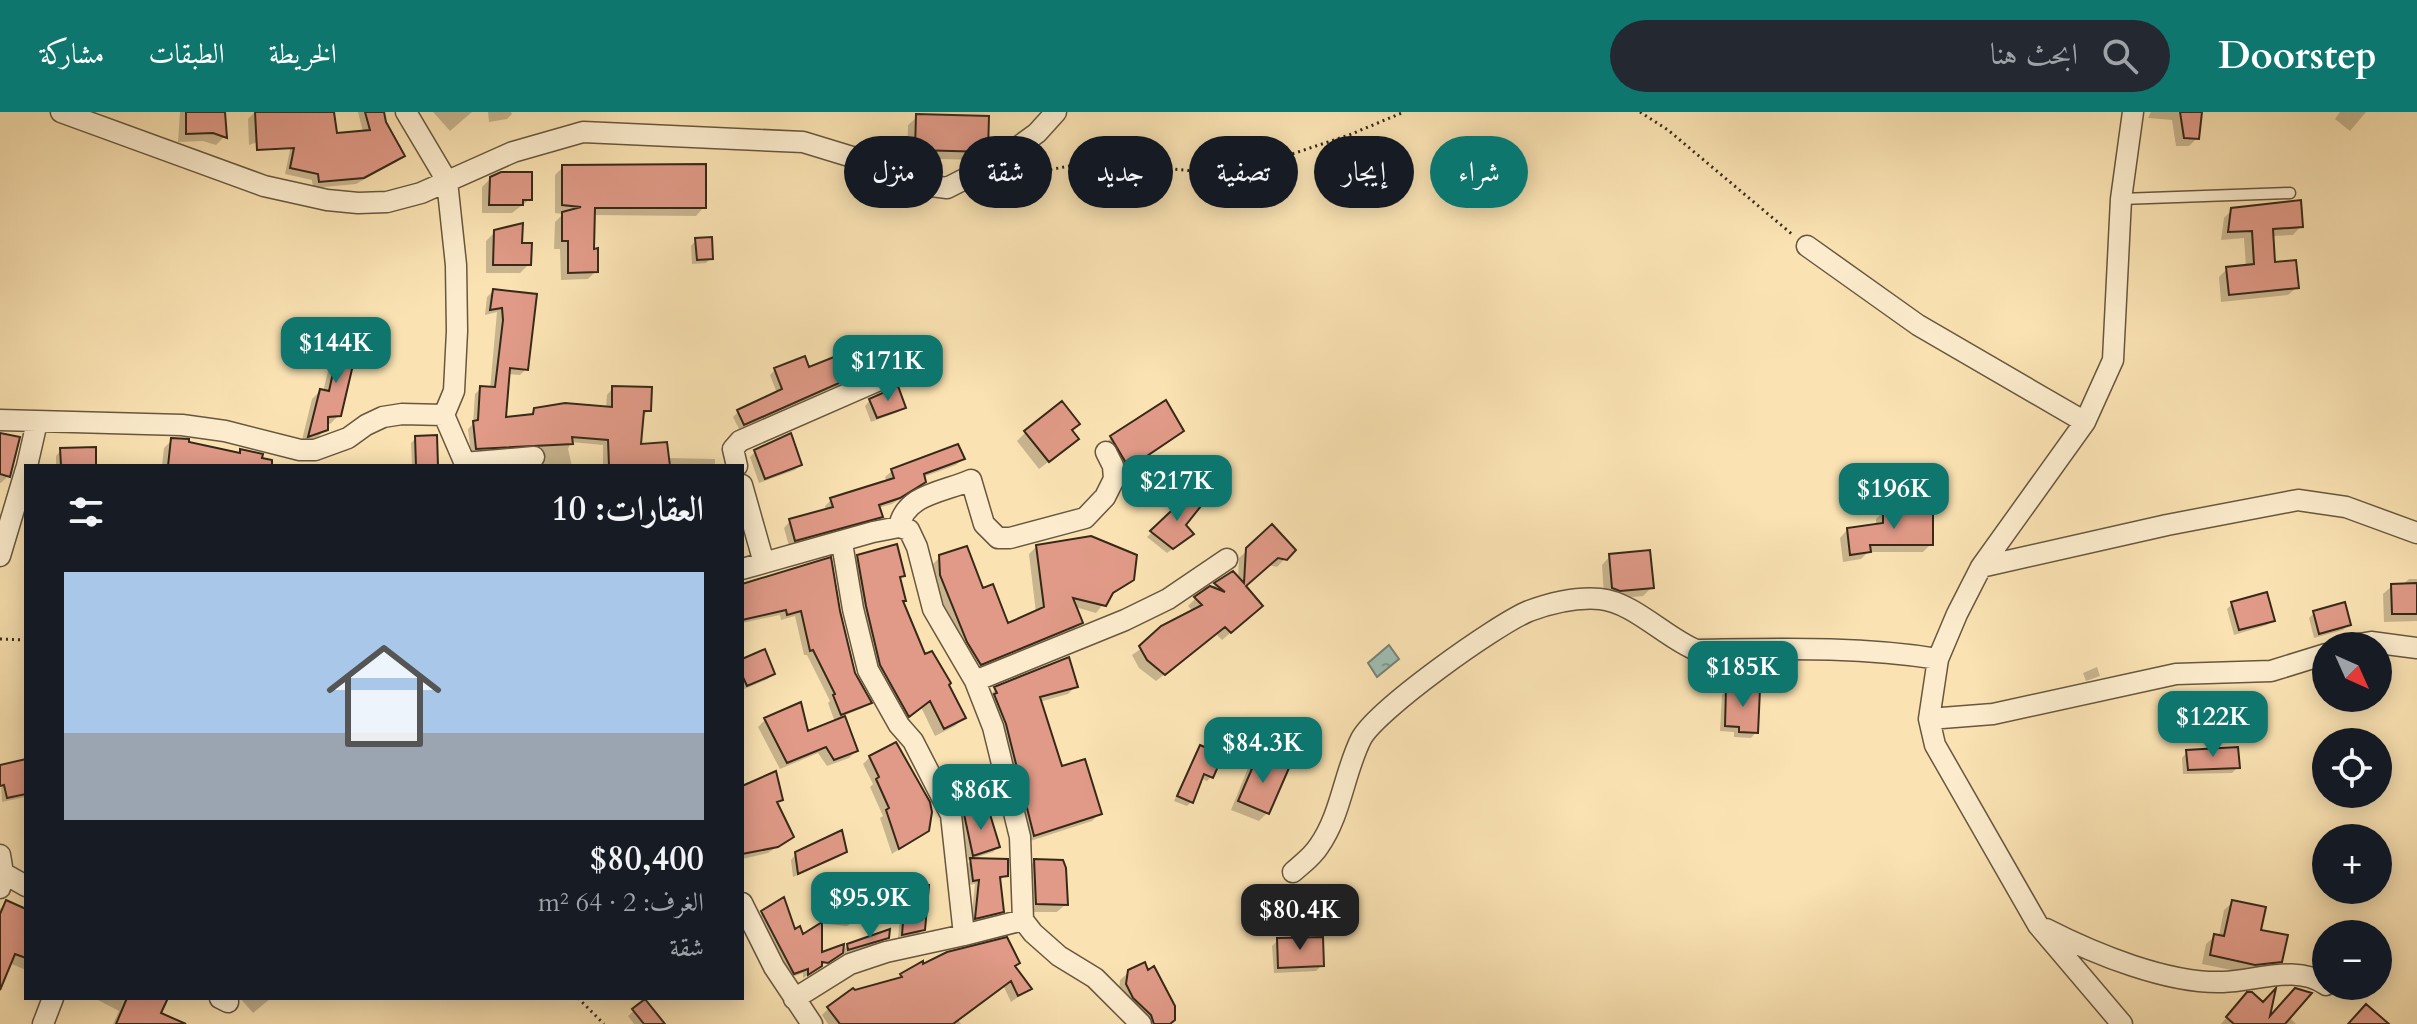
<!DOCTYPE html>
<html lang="ar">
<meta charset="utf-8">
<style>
:root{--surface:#171b24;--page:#242831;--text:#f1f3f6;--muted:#9ea1a6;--line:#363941;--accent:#0f766e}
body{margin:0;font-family:Cardo,Amiri,serif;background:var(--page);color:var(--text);direction:rtl;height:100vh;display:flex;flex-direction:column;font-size:30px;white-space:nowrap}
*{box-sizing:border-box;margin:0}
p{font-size:26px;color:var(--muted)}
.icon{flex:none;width:44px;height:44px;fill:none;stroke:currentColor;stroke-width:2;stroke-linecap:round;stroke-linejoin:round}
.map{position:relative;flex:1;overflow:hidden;direction:ltr}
.sheet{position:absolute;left:24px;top:352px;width:720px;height:536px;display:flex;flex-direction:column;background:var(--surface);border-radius:0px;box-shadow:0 4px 20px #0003;direction:rtl}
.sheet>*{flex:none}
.top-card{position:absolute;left:768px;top:24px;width:760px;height:72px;direction:rtl;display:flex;gap:16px}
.needle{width:52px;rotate:135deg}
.controls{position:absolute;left:2312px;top:520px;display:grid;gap:16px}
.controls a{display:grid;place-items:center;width:80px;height:80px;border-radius:50%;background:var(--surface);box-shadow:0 4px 20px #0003;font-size:40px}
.price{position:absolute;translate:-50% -68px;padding:0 18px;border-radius:16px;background:var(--accent);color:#fff;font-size:26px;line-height:52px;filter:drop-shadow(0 2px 4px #0008)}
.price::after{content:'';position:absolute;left:50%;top:48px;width:24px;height:18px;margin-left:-12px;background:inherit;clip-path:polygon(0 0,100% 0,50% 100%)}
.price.active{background:#222;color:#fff}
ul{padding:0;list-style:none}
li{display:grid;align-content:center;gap:16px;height:424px;padding:0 40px}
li+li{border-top:2px solid var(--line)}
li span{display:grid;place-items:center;height:248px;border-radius:0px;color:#555}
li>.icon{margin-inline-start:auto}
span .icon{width:144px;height:144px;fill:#fffc;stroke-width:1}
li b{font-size:34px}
h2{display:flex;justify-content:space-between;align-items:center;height:96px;padding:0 40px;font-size:34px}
.tag{padding:0 28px;border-radius:36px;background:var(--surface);box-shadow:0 4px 20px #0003;font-size:28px;line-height:72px}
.tag.active{background:var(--accent);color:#fff}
header{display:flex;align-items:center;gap:48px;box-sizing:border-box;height:112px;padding:0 40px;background:var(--accent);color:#fff}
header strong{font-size:38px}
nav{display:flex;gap:44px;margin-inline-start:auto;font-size:28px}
.search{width:560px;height:72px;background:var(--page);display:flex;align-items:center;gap:20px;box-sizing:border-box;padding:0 28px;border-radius:44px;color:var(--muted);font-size:30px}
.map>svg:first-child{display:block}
.water{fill:url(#water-ripples);stroke:#758275;stroke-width:2}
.shadow{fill:#0003}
.building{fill:#e09a87;stroke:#372919;stroke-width:2}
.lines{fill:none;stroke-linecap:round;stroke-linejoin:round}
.lane-casing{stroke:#68573f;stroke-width:13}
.street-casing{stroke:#68573f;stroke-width:23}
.path{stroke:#372919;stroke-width:3;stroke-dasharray:2 4;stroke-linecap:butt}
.lane{stroke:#fceccd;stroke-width:10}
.street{stroke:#fceccd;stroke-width:20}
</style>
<header>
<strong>Doorstep</strong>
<div class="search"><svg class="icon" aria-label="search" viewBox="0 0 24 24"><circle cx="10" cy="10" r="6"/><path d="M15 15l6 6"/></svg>ابحث هنا</div>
<nav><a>الخريطة</a><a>الطبقات</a><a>مشاركة</a></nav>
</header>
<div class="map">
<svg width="2417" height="912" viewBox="0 0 2417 912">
<defs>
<pattern id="water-ripples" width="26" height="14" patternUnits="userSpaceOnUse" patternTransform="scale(2)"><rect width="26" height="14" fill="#9fbdb2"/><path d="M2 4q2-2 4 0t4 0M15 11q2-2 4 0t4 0" fill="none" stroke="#829a90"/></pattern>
</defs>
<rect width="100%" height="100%" fill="#fae2b2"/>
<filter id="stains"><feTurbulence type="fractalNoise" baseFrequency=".0025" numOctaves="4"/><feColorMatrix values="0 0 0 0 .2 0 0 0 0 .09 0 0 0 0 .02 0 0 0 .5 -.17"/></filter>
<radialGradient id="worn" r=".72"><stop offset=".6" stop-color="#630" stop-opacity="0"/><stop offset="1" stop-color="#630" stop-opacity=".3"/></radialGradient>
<path class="water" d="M1389,533L1399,547L1377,565L1368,551Z"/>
<path class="shadow" d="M180,0H223L224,25L216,33L203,29L178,30Z
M255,0H329L323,6L249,33L248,7Z
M358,0H380L402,43L396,50L356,72L313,76L312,68L285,62L291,33L363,20Z
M433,0H472L450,19Z
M488,0H511L512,2L507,7L489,10Z
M2151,0H2201L2197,26L2189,34H2176L2172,8L2148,6Z
M2340,0H2366L2350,19L2335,7Z
M917,5L986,39L977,48L907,46L908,13Z
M563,55L704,95L696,104L593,103L592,139L596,159L588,167L561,168L560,137H554L555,110L563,102L555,101V63Z
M491,66L530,87L512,101H482V75Z
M2232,98L2301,114L2293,123L2271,124L2273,152L2297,175L2288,183L2221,190L2219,165L2227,157L2246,155L2244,126L2221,128L2224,106Z
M495,120L520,133L529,152L520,161H486V129Z
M696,128L711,146L706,151L692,152L691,134Z
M493,179L535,184L526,257L520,263L507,262L504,307L527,305L535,298L606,297L607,283L613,276L649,298L643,304L639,334L667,346L715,347V354H603V333L571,330L568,337L572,354H540V344L471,342L468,317L473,312L475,282L481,276L490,277L497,200L485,203L487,185Z
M343,221L339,303L330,312H326V317L317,326L301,332L312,287L320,279L323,280L335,230Z
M880,252L875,257L739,317L733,305L738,300L777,281L770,263L775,258Z
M870,288L903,295L898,300L871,310L865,294Z
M1070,319L1068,335L1039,357L1017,329L1025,321Z
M1182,319L1120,363L1103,334L1111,326Z
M0,324L8,364L1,371H0Z
M416,326L436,354H412L411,331Z
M172,328L238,342L241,339L258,354H162L164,336Z
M94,337V354H56V344L61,338Z
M755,340L800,352L795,358L759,371L750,345Z
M962,347L956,353L923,365L924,369L918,376L892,392L878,396L881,404L874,411L789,434L784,416L790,409L826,399L825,394L831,388L887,370L885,365L892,359Z
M1189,385L1184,413L1186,427L1167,441L1147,425Z
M1884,399L1931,432L1923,440H1868L1861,447L1843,450L1840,426L1847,418L1876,414V407Z
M1272,415L1293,438L1277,455L1269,453L1244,474L1253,502L1222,528L1216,522L1156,569L1139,556L1132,543L1194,500L1188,494L1195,487L1232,461L1238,467L1239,446Z
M1036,435L1132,467L1109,485L1096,501L1075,495L1081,510L1073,518L972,559L960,538L933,472L932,453L940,445L982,479L1007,513L1036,501L1029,442Z
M858,444L903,463L899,468L901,490L924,545L947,572L964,605L955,614L935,624L921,595L900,612L872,562L850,453Z
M1610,444L1652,475L1643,484L1611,487L1604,484L1602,453Z
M2409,467H2417V509L2384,510L2383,482L2392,474L2402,473Z
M752,471L838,500L854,562L869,590L863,596L843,604L856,639L849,646L827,654L818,641L780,657L758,615L766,607L807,621L835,610L828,591L830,589L807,543H804L795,504L781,508L780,503L742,511V472Z
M2232,492L2272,508L2267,513L2234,523L2227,497Z
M2314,501L2349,512L2343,518L2314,526L2309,506Z
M742,549L773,561L768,567L742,578Z
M2097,555L2100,564L2086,569L2083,561Z
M1076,574L1068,582L1039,590L1061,657L1100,701L1092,709L1027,730L988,585L996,577Z
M1727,578L1756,620L1751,626L1734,625V620L1720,619L1722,583Z
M1200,636L1212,664L1207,669L1200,666L1192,689L1187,694L1174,689L1196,640Z
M2187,640L2238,655L2232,661L2183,662L2182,646Z
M870,645L927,718L892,742L880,706L883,704L870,675L873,672L863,652Z
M1257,648L1267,701L1259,709L1231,698L1248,656Z
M26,649V685L2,690L0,655Z
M742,676L781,687L776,692L792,724L768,741L742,747Z
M965,704L998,734L993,740L968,748L960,709Z
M845,739L839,745L793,765L791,748L796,742Z
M971,748L1006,763L999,769L1001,799L996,804L971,811L975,772L968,773L966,754Z
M1035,749L1066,792L1057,800H1028L1026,758Z
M907,773L923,817L918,823L898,827L902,779Z
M839,786L853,809L847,814L828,812L834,791Z
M783,788L794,820L802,824L820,842L841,840L848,833L887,825L881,831L843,842L842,839L803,866V861L789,866L757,806Z
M2233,790L2280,849L2271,858L2246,861L2202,852L2206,832L2215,824H2219L2224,798Z
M6,791L26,799V858L9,851L0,873V797Z
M1278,828L1322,853L1316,859L1274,861L1272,834Z
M1013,855L1029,877L1011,890L1004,875L958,908L961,912H828L822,903L829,896L895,869L901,863Z
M1129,860L1168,912H1141L1119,881L1120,868Z
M94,886H165L158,902L181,912H113L119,899Z
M240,886H271L253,901Z
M645,889L660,912H634L628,904Z
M2239,891L2267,910L2289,905L2296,912H2221Z"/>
<path class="building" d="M186,0H225L227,26L213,21L186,22Z
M255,0H334L337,21L370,18L365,0H384L386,10L405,44L364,66L319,70L318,62L290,56L294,36L257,38Z
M2180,0H2202L2199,27L2184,26Z
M916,2L989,4L988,40L915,38Z
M706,52V96H595L594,137L598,136V160L568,161V129H562V100L581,95L562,93V53Z
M501,60H532V88H523V93H489L490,65Z
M2301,88L2303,115L2273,117L2275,150L2296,148L2299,176L2229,183L2226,155L2254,152L2252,119L2228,120L2231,96Z
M523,111L522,131H532L531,153H493L494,118Z
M712,125L713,147L697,148L695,126Z
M493,177L537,182L528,258L510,256L506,305L533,302L534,296L565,291L612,295V274L652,275L651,299H644L641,332L667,330L670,354H609L608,328L572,325L573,332L476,337L473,309L478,308L480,274L495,275L503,208L502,196L490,198Z
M342,219L360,223L341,304L328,305V318L308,325L320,277L329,279Z
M871,230L882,252L744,313L737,298L782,277L774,256L805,244L809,255L844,241L845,243Z
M898,274L906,296L877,306L869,287Z
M1166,288L1184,319L1129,356L1110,324Z
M1062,289L1080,312L1072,318L1079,327L1049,350L1024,319Z
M0,321L20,325L10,365L0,362Z
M791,321L802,353L765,367L754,338Z
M437,323L438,354H416L415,324Z
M171,326L189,327V330L240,341V337L263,342L262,346L272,348V354H168Z
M958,332L965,347L924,362L926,370L900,386L879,393L883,405L795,429L789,407L833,395L830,386L894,366L891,357Z
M96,335V354L61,353L60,336Z
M1189,382L1201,394L1186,413L1194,422L1173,437L1150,419Z
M1883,397H1933V433H1870L1871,440L1850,443L1847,416L1883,411Z
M1272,412L1296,438L1287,448L1278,446L1246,474L1263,494L1231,521L1225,515L1165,563L1147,548L1139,534L1161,514L1202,493L1194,485L1210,474L1225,480L1214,471L1233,459L1244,471L1246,436Z
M1091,424L1137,443L1134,468L1113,481L1106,494L1073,486L1083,511L981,553L967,530L940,463L939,443L967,434L983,476L993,472L1008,511L1044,495L1036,433Z
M897,432L905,464L900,465L906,489H903L925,542L932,539L951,571L949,573L966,606L944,617L930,589L909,605L880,553L866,494L857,443Z
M1650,438L1654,476L1620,479L1612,476L1609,442Z
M831,445L840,499L855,561L872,591L841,603L833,583L835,582L813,538L810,539L801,499L787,503L786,498L742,508V472Z
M2417,471V502H2392L2391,472Z
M2267,480L2275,509L2239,518L2231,490Z
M2345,490L2351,513L2319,522L2313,499Z
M765,537L775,562L747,574L742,563V547Z
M1069,545L1078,575L1040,585L1062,654L1085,647L1102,702L1034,724L1006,612L994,582L997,581L994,575Z
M1726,576L1760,577L1758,621L1739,620V615L1725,614Z
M801,590L808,619L845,604L858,639L834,648L826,635L787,651L764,606Z
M896,630L930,690L932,700L929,719L899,737L886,698L889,696L876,667L879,665L869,644Z
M1200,633L1223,643L1213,666L1204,662L1193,691L1177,684Z
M2238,635L2240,656L2188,658L2186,638Z
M1257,645L1289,656L1269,702L1238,689Z
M26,647V682L7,686L4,673L0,674V653Z
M776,659L783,688L777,690L794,725L778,735L742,742V674Z
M989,699L1000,735L973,744L964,702Z
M842,718L847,740L798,762L795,740Z
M970,746L1008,747V764L1000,765L1004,800L975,807L979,768L973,769Z
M1034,747L1063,748L1066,756L1068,793L1036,792Z
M906,771L929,773L925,818L902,823Z
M838,783L859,788L854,810L832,807Z
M784,785L795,817L800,814L803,822L822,810V840L844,832L843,841L828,851L822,850V854L808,863V857L794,862L761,799Z
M6,788L26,797V846L15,842L0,878V802Z
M2232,788L2266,795L2261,818L2288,823L2282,850L2255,853L2210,843L2214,822L2224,824Z
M890,817L889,826L848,838L847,832Z
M1007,825L1020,851L1015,854L1032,877L1018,884L1011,869L953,912H840L827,895L853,876L855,878L902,865L900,862L923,849V852L947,840Z
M1323,825L1324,854L1278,856L1277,826Z
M1145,850L1148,858L1154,854L1175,894V908L1170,912H1154L1151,903L1133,886L1126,872L1128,858Z
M2276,876L2270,904L2295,876L2312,881L2285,912H2234L2226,905L2247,880H2252L2263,890Z
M127,886H168L161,901L186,912H116Z
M645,887L665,912H644L632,897Z
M2366,892L2389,912H2348Z"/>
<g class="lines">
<g class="lane-casing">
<path id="lane" d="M2121,87L2290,81"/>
</g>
<g class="street-casing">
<path id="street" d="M61,0L264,74L327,88L358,91L387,90L421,81L513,40L583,20L803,30L862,48L909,71L947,76L996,51L1037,21L1056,0
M406,0L447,69L456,153L457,219L454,279L444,303L466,354
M1807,134L1918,213L2085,310
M0,308L182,313L225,319L300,338H315L348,326L366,313L383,305L402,302L444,303
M464,351L534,345
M27,354L37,310
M737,354L733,337L740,329L893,262
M742,373L764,451
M899,415C905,382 944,380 971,368L984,412L998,426H1010L1085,406L1105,385L1114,367L1113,354L1106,340
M842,431L853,497L868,558L899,613L913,629L951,703L964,823L1023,808
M0,444L26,357
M1981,455L2167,413L2298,388L2346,395L2417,421
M742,457L873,420L899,415L909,418L917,435L933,497L975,569L993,615L1020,725L1023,808L1033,821L1059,844L1095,866L1141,912
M2347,534L2371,530L2417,536
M975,569L1125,508L1168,487L1227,447
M1929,607L1993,602L2176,562L2271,559L2326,542
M0,743L3,761L0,776
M1293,760C1302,752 1313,744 1319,734C1341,703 1344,661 1361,627C1376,598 1497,512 1529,499C1551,491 1577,485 1600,487C1633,490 1666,526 1696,538C1777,537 1857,534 1938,547
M3,761L26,774
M742,791L774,855L812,912
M2046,817C2095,842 2168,872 2223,870C2256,869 2297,852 2326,873
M220,886L228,890
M794,887L850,852L886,840L964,823
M43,912L53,886
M2122,912L2038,813L1935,633L1929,607L1938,547L1957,502L1981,455L2085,310L2113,248L2121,87L2133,0"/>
</g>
<path class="path" d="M1640,0L1668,18L1793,123
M1009,65L1092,50L1217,61L1247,57L1349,23L1404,0
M0,527L26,528
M578,886L604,912"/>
<use href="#lane" class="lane"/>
<use href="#street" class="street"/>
</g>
<rect width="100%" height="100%" filter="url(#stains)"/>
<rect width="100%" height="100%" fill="url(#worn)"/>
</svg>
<div class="controls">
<a><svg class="needle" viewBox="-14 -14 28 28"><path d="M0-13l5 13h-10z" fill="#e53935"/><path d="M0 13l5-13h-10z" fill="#9ea1a6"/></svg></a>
<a><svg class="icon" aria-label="locate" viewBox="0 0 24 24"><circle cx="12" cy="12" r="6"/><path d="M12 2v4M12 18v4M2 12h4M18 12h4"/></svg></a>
<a>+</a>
<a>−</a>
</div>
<b class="price" style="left:336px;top:273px">$144K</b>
<b class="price" style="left:888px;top:291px">$171K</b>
<b class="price" style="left:1177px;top:411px">$217K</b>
<b class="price" style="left:1894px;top:419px">$196K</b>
<b class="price" style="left:1743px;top:597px">$185K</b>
<b class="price" style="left:2213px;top:647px">$122K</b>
<b class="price" style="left:1263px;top:673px">$84.3K</b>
<b class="price" style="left:981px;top:720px">$86K</b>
<b class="price" style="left:870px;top:828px">$95.9K</b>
<b class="price active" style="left:1300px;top:840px">$80.4K</b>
<div class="top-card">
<a class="tag active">شراء</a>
<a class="tag">إيجار</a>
<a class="tag">تصفية</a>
<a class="tag">جديد</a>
<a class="tag">شقة</a>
<a class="tag">منزل</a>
</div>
<section class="sheet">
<h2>العقارات: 10<svg class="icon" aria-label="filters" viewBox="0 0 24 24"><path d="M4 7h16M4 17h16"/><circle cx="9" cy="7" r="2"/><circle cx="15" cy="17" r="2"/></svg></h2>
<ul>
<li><span style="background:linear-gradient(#a9c7e8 65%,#9aa5b1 0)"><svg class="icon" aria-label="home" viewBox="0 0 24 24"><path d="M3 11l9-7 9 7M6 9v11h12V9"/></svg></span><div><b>$80,400</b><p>الغرف: 2 · 64 m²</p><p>شقة</p></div></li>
</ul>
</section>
</div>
